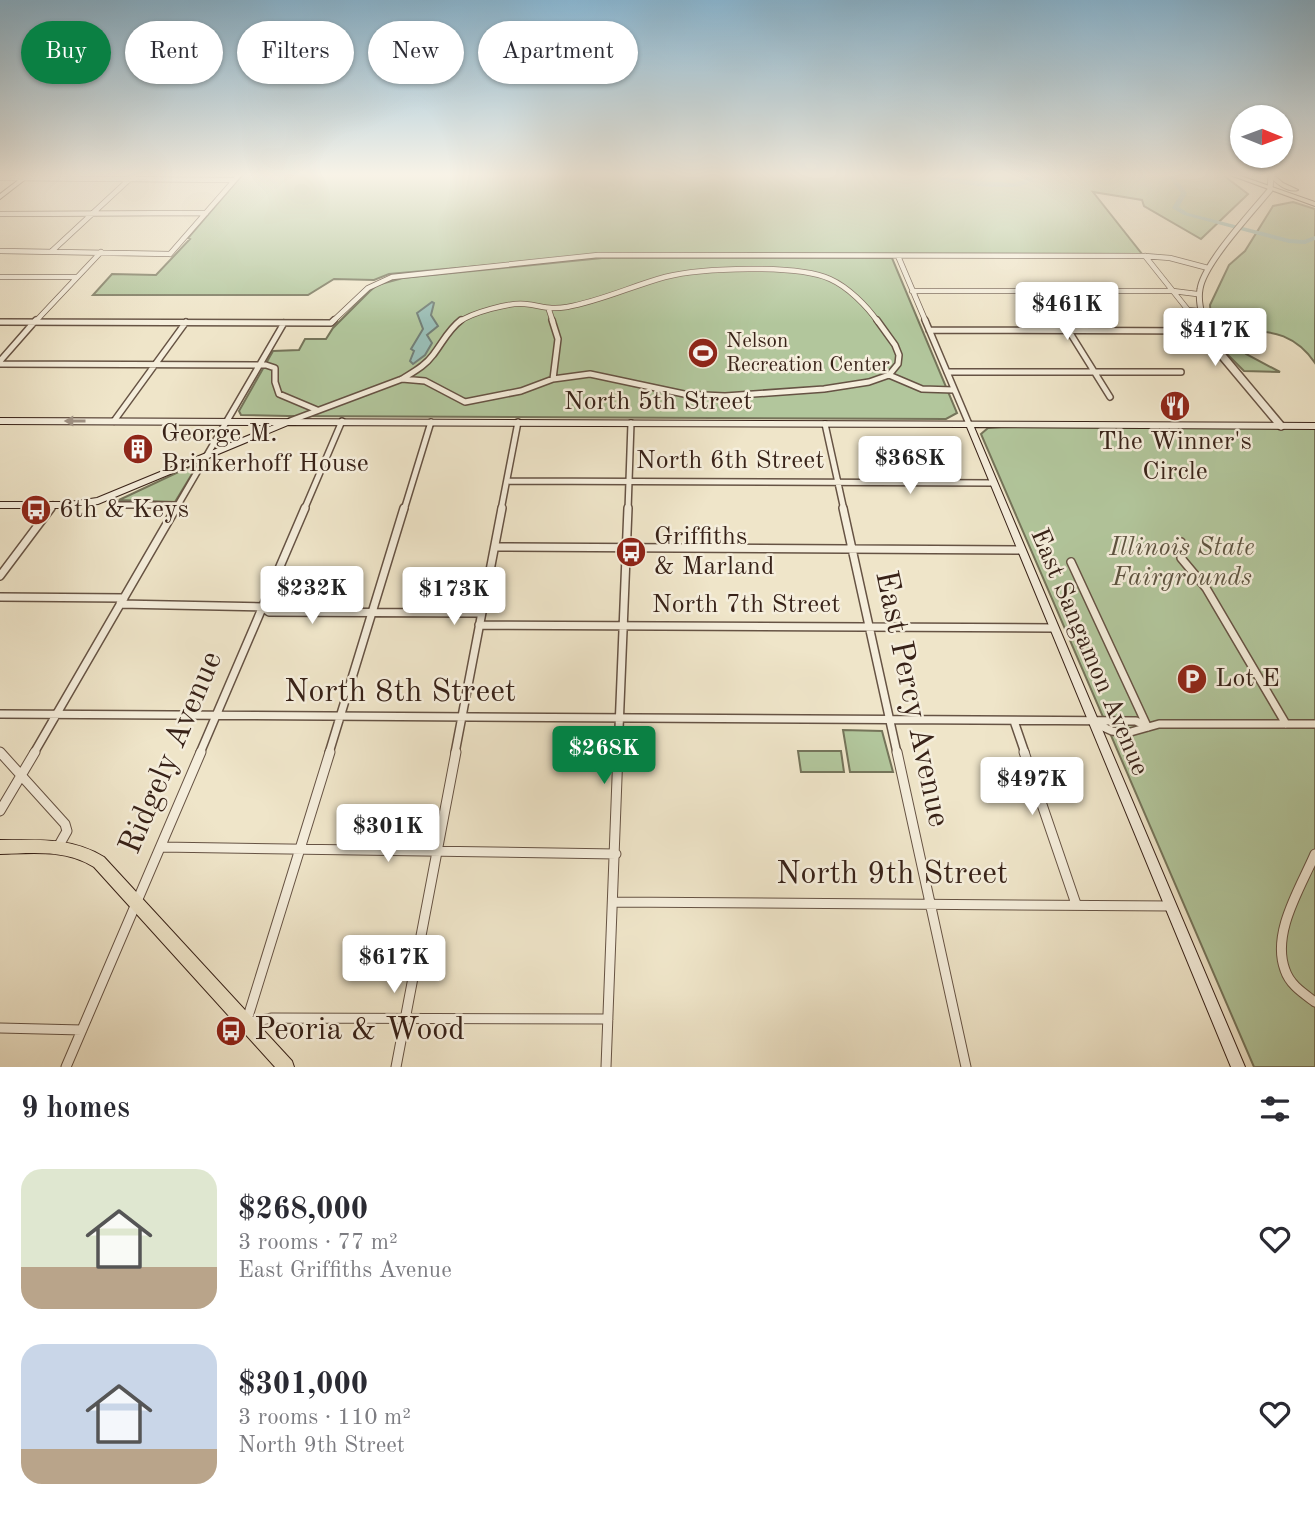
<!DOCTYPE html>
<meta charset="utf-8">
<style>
:root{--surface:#fff;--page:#f2f2f3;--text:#2b2b33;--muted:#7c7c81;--accent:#0b8043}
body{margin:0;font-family:"Old Standard TT",serif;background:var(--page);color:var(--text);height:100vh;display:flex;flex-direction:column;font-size:26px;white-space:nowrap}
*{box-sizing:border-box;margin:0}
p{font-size:23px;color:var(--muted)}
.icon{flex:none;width:38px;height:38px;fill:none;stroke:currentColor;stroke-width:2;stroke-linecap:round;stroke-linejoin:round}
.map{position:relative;height:1067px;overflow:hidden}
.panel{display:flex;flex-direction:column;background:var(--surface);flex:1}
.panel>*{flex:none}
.top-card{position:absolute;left:21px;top:21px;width:700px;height:63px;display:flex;gap:14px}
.needle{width:46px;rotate:91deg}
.tools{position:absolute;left:1230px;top:105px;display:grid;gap:14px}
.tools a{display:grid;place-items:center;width:63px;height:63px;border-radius:50%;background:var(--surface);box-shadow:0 2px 5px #0004;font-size:35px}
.price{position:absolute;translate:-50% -60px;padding:0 16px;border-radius:7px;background:#fff;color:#222;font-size:23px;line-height:46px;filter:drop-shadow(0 2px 4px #0008)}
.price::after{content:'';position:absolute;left:50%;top:42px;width:21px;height:16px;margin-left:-10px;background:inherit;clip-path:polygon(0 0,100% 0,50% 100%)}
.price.selected{background:var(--accent);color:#fff}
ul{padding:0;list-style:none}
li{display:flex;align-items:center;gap:21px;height:175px;padding:0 21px}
li span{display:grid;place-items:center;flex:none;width:196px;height:140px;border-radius:21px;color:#555}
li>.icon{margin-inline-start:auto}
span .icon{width:84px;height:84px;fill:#fffc;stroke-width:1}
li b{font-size:30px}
h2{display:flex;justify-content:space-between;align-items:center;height:84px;padding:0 21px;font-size:30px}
.pill{padding:0 24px;border-radius:32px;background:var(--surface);box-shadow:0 2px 5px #0004;font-size:24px;line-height:63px}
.pill.selected{background:var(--accent);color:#fff}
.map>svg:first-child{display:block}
.green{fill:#b2c69c;stroke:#75745a;stroke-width:2}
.water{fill:#9abfb8;stroke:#738078;stroke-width:2}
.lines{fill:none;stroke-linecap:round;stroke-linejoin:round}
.river{fill:#9abfb8;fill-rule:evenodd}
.minor-far3-casing{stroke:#665344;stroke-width:6}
.minor-far2-casing{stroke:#665344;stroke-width:8}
.minor-far1-casing{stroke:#665344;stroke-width:10}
.minor-casing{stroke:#665344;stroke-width:11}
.tertiary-far1-casing{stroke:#665344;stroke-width:7}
.tertiary-casing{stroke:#665344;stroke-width:10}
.secondary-casing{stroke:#382218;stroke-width:2}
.primary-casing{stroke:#382218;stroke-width:2}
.trunk-casing{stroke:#382218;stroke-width:2}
.minor-far3{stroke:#f5eedc;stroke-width:4.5}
.minor-far2{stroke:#f5eedc;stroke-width:5}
.minor-far1{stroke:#f5eedc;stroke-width:7}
.minor{stroke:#f5eedc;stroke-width:9}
.tertiary-far1{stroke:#f5eedc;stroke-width:5}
.tertiary{stroke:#f5eedc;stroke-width:7}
.secondary{fill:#f5eedc;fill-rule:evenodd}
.primary{fill:#efe5c9;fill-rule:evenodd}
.trunk{fill:#efe5c9;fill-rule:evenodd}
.oneway{fill:#a09284}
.labels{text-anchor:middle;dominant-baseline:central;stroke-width:5;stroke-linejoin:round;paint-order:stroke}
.far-poi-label{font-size:21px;fill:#382218;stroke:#f5eedc;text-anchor:start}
.street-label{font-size:26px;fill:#382218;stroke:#f5eedc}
.poi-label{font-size:26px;fill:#382218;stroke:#f5eedc;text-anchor:start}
.park-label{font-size:26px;font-style:italic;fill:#5d5340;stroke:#f5eedc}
.near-street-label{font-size:32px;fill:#382218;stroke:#f5eedc}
.near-poi-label{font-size:32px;fill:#382218;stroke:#f5eedc;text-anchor:start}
</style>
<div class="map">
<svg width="1315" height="1067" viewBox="0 0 1315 1067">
<rect width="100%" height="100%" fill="#efe5c9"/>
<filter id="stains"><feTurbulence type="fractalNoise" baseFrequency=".00286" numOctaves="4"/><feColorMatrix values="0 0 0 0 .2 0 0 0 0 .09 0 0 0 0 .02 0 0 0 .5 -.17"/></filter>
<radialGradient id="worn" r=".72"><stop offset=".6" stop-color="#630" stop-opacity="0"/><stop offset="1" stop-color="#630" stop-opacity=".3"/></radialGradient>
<path class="green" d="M242,175H1223L1248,194L1201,239L1144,206L1142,200L1093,192L1142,254L628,253L389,274L374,280L334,279L308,295H93L112,274L156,275L190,239L188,238Z
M1293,202L1315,209V363C1299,339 1271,325 1243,336L1241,341L1235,344L1246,354L1280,372L1244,371L1224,351L1211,320L1210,305L1229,265L1245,251L1273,206Z
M602,258H892L957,413L946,419L288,416L241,415L239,411L273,351L299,350L305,339H326L333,328L370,291L377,285L403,278Z
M1001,427L1315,428V1067H1254L981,434L988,428Z
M189,467L195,469L175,502L119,500Z
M843,730L882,731L893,772H850Z
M798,751H841L844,772H801Z"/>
<path class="water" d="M432,302L434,303L431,315L438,326L427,335L432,343L425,355L413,364L410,361L414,351L411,349L423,329L417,313Z"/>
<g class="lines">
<path class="river" d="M927,175L974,181L1013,183L1022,181L1031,175H1037C1033,179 1030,183 1024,185C1007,191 942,184 927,175Z
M1167,175H1173L1187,193L1179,207L1188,213L1289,239L1304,240L1315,236V240L1305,244L1289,243L1184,215L1172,208L1181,193Z"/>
<g class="minor-far3-casing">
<path id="minor-far3" d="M0,178L234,180
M0,214L206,213
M0,251L170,254
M52,251L134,175
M170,254L239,175
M898,256L926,322
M1145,256L1188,310L1199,311
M0,277H76
M912,291H1173L1197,294
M1044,291L1063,322
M549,310L553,322
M35,322L101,252
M332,322L368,288L392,277L598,255L1145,256L1170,258L1208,268
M459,322C471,313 510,302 525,304C543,306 549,310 567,307C601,301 632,286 665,277C701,268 797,264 830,279C848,287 867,306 878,322"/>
</g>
<g class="minor-far2-casing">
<path id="minor-far2" d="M552,320L558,339L553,379
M925,320L969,424
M1062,320L1110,397
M0,322L331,323L334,320
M929,330L1206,331
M0,361L36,320
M0,364L266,365L275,368V382L279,394L317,410
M947,372H1181
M889,375L922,389L954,390
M402,379L425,381L465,402L521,391L553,379L590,374L684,394L725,396L824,389L869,382L889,375L898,364L899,355L895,345L877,320
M402,379C413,372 425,366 433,355C443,342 448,330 461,320
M114,421L186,322
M290,421L402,379
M825,424L844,510
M508,481L994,483
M110,497L117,505H178
M49,510L53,505
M175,510L284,323
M304,510L342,421
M404,510L431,422
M501,510L518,422
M628,510L631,423"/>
</g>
<g class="minor-far1-casing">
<path id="minor-far1" d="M843,508L897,753
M1181,542V558L1206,588L1286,724
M496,547L1021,550
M1071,562L1147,726
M0,576L51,508
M0,597L124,598
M120,604L263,607L269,612L481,613
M479,625L1054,628
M0,714L1136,721L1148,727
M1014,721L1025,753
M1094,723L1112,731L1127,733L1159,724H1315
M34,753L176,508
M200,753L305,508
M329,753L404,508
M455,753L502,508
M618,753L628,508"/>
</g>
<g class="minor-casing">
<path id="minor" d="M0,752L65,824L67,831L58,847
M330,752L246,1023L272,1018L608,1019
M897,752L966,1067
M1024,752L1076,904
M0,811L35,752
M161,847L616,854
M1315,854C1301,887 1271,933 1285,970C1290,985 1303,993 1315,1002
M613,902L1171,906
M0,1028L82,1030
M66,1067L201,752
M396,1067L456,752
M606,1067L618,752"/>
</g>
<g class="tertiary-far1-casing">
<path id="tertiary-far1" d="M1204,322C1201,311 1198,300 1200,289C1204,263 1252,212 1270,190L1271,175"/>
</g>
<g class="tertiary-casing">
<path id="tertiary" d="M1204,320L1219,352L1281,426"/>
</g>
<g class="secondary-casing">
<path id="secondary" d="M25,175H31L0,199V194Z
M0,418L1315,423V429L974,427L1245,1067H1231L967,427L288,425L98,504L69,508H0V502H69L97,498L274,425L0,424Z"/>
</g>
<g class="primary-casing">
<path id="primary" d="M0,840C37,840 71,837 104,857L292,1061L294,1067H275L94,867C66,849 32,853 0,854Z"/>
</g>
<g class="trunk-casing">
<path id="trunk" d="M1230,175H1238L1315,202V206Z
M1268,175H1274L1283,183L1298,190C1287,193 1276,183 1268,175Z"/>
</g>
<use href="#minor-far3" class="minor-far3"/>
<use href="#minor-far2" class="minor-far2"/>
<use href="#minor-far1" class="minor-far1"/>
<use href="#minor" class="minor"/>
<use href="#tertiary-far1" class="tertiary-far1"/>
<use href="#tertiary" class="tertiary"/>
<use href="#secondary" class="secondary"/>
<use href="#primary" class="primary"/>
<use href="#trunk" class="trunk"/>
</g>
<defs><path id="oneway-solid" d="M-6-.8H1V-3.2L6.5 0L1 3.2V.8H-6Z" transform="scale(1.75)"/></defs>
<use class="oneway" href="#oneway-solid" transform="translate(75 421) rotate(-180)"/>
<linearGradient id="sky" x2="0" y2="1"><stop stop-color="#89b8d5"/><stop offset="0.54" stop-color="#f8f3e7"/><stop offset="1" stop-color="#f8f3e7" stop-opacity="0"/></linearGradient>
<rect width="1315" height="324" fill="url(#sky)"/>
<defs>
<g id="stadium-disc" transform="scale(1.575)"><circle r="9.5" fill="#8f2418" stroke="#f5eedc"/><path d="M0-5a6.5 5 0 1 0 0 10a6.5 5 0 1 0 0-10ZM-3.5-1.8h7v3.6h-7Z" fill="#fff"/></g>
<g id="restaurant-disc" transform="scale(1.575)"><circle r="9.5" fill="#8f2418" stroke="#f5eedc"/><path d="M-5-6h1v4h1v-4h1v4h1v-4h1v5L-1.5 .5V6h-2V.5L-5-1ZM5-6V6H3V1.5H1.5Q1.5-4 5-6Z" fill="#fff"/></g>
<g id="building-disc" transform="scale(1.575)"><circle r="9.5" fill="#8f2418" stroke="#f5eedc"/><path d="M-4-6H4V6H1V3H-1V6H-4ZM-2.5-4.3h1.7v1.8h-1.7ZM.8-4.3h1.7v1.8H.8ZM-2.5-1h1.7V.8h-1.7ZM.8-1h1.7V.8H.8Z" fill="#fff"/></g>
<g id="bus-disc" transform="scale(1.575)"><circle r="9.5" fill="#8f2418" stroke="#f5eedc"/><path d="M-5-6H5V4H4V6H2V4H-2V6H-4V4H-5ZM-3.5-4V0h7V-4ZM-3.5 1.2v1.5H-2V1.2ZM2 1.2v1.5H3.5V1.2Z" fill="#fff"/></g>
<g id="parking-disc" transform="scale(1.575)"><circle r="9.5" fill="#8f2418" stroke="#f5eedc"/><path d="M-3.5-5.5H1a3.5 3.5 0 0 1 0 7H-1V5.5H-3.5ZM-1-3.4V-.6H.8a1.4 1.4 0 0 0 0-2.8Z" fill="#fff"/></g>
</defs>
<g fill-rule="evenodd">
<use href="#stadium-disc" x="703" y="353"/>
<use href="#restaurant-disc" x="1175" y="406"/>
<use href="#building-disc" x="138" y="449"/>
<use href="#bus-disc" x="36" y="510"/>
<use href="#bus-disc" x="631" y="552"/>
<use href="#parking-disc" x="1192" y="679"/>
<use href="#bus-disc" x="231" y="1031"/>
</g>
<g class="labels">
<g class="far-poi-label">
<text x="726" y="341">Nelson<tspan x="726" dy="24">Recreation Center</tspan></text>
</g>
<g class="street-label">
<text x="658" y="402">North 5th Street</text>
<text x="730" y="461">North 6th Street</text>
<text x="746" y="605">North 7th Street</text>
<text transform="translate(1089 652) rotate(67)">East Sangamon Avenue</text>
</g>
<g class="poi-label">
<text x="161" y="434">George M.<tspan x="161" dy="30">Brinkerhoff House</tspan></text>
<text x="1175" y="442" text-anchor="middle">The Winner's<tspan x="1175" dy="30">Circle</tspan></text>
<text x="59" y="510">6th &amp; Keys</text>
<text x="654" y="537">Griffiths<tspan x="654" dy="30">&amp; Marland</tspan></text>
<text x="1215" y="679">Lot E</text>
</g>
<g class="park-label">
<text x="1182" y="548">Illinois State<tspan x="1182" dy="30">Fairgrounds</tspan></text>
</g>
<g class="near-street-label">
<text x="400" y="693">North 8th Street</text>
<text transform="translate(911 699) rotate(78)">East Percy Avenue</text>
<text transform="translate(172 753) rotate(-67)">Ridgely Avenue</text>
<text x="892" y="875">North 9th Street</text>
</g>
<g class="near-poi-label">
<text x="254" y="1031">Peoria &amp; Wood</text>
</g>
</g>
<rect width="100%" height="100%" filter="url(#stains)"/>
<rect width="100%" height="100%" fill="url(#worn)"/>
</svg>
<div class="tools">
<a><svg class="needle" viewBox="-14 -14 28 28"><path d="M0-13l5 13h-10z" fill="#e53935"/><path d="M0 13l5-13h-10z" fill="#7c7c81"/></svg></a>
</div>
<b class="price" style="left:1067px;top:342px">$461K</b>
<b class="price" style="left:1215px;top:368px">$417K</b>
<b class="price" style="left:910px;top:496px">$368K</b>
<b class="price" style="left:312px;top:626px">$232K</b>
<b class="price" style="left:454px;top:627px">$173K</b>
<b class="price selected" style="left:604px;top:786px">$268K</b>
<b class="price" style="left:1032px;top:817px">$497K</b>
<b class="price" style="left:388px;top:864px">$301K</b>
<b class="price" style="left:394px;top:995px">$617K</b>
<div class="top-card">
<a class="pill selected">Buy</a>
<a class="pill">Rent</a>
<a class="pill">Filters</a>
<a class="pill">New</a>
<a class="pill">Apartment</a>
</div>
</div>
<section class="panel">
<h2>9 homes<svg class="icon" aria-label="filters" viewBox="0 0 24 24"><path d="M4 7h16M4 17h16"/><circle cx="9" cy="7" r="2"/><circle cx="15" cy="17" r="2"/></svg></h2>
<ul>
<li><span style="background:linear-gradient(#dfe7d0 70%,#b9a48a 0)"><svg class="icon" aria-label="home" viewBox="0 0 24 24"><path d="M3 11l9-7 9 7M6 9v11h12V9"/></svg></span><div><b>$268,000</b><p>3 rooms · 77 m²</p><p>East Griffiths Avenue</p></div><svg class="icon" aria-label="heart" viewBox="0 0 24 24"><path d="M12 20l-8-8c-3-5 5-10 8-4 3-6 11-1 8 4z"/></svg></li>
<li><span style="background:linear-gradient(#c9d6e8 75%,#b9a48a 0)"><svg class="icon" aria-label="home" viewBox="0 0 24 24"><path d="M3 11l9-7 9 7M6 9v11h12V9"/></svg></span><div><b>$301,000</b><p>3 rooms · 110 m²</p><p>North 9th Street</p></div><svg class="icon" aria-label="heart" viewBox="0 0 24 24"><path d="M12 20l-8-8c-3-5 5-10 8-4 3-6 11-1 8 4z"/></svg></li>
</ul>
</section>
